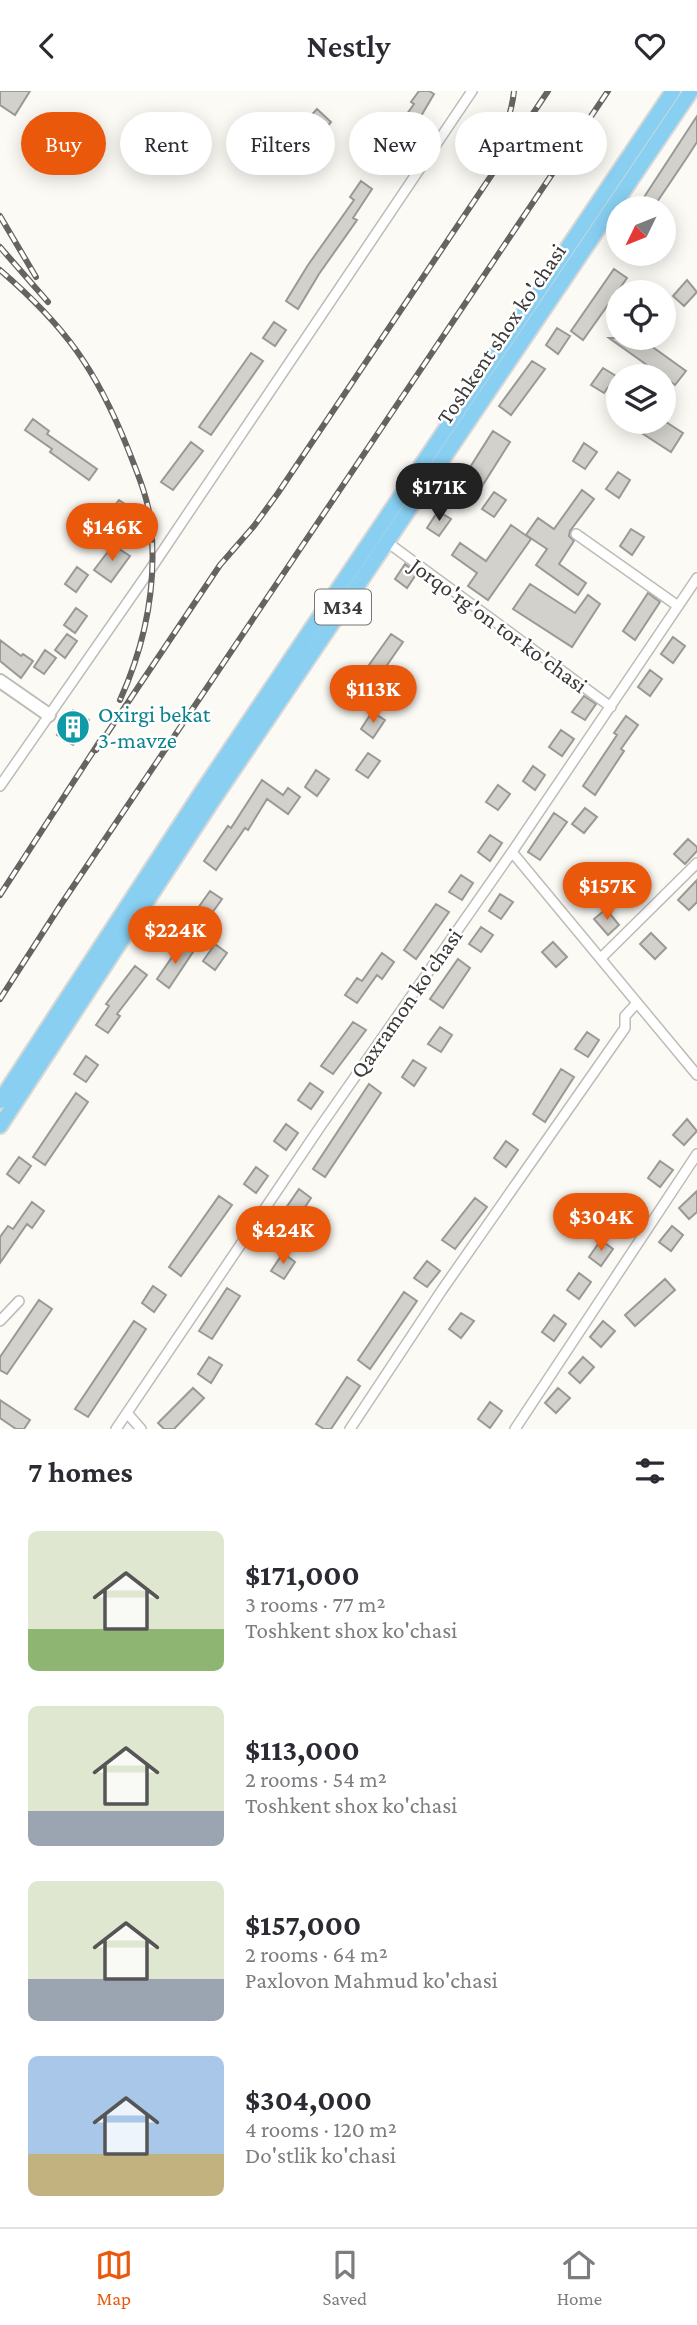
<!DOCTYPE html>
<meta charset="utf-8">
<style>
:root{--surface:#fff;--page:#f7f7f7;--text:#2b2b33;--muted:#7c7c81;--line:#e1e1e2;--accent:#ea580c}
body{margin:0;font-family:"Crimson Pro",serif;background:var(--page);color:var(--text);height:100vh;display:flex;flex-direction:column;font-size:26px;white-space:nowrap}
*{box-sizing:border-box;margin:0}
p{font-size:23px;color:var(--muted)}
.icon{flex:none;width:38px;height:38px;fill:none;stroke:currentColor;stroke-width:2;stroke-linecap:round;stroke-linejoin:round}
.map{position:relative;height:1338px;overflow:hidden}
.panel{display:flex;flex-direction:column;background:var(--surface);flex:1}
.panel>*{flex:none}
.top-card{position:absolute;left:21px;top:21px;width:656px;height:63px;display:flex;gap:14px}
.needle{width:46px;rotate:227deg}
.fabs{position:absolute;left:606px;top:105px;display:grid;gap:14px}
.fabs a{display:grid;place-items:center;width:70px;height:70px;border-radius:50%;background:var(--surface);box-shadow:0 4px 18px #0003;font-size:35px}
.price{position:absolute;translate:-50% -60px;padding:0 16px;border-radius:24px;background:var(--accent);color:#fff;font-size:23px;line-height:46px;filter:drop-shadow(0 2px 4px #0008)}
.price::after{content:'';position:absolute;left:50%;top:42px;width:21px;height:16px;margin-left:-10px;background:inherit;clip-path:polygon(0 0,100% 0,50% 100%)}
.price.on{background:#222;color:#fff}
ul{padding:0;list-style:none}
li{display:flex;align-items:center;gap:21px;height:175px;padding:0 28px}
li span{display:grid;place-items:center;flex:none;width:196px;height:140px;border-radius:10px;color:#555}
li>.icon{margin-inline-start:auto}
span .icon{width:84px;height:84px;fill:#fffc;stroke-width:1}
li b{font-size:30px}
h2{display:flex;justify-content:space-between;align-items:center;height:84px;padding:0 28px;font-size:30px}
.pill{padding:0 24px;border-radius:32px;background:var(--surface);box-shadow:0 4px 18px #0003;font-size:24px;line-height:63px}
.pill.on{background:var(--accent);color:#fff}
header{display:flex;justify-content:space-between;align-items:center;height:91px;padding:0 28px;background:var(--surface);font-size:32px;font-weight:600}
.dock{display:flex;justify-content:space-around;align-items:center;height:98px;border-top:2px solid var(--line);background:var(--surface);font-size:19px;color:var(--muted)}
.dock a{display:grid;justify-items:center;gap:4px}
.dock .on{color:var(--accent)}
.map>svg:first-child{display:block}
.building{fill:#d2d1cc;stroke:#9b9995;stroke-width:2}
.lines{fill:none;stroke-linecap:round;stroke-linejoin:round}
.minor-casing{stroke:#bebcb7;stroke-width:12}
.secondary-casing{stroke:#bebcb7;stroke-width:16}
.trunk-casing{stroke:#d8d8d7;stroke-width:18}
.minor{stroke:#fff;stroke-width:9}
.secondary{stroke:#fff;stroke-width:12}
.trunk{stroke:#88cff2;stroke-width:14}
.rail-casing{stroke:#656461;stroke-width:6}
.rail{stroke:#fff;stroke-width:3.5;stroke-dasharray:10;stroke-linecap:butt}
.labels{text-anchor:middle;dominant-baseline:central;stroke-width:5;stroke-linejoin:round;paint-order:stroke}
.shield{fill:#fff;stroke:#767574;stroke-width:2}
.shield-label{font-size:21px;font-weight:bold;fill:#3b3a38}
.street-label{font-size:23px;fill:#3b3a38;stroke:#fff}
.culture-label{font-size:23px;fill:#0d838f;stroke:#fff;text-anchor:start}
</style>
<header><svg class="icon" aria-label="back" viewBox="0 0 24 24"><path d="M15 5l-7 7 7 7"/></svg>Nestly<svg class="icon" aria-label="heart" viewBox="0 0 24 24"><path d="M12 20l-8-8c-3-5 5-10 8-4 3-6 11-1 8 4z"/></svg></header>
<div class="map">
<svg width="697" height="1338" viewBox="0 0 697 1338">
<rect width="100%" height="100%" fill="#fcfaf5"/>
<path class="building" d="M0,0H30L15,24L0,14Z
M419,0H429L434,3L411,42L399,34L414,13L411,11Z
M317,18L331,31L322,42L307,29Z
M697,25V51L686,68L653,117H637Z
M251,28L267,39L259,50L243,40Z
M384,58L396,66L385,82L374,74Z
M361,90L372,98L353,127L357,129L319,183L298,218L286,210L308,174L354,109L350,106Z
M614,178L627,187L583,249L571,240Z
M687,189L697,201L684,215L673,205Z
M274,231L286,239L275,255L263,247Z
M557,237L570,245L558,263L546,254Z
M609,247H640L686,280L675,294Z
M251,262L263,270L211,344L199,336Z
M532,270L545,278L511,324L499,315Z
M603,277L616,285L604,302L591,294Z
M33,328L49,340L47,343L97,378L89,389L50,361L52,358L25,339Z
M643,331H666L683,342L671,361L637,339Z
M493,340L510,351L479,400L462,389Z
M191,351L203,360L173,399L161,391Z
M584,352L597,361L585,378L573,370Z
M618,381L630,389L619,407L606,398Z
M582,399L594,408L570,440L569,445L574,450L559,473L586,492L578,504L536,474L547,458L526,444L538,427L554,438Z
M494,401L506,409L494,426L482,418Z
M119,409L135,420L128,431L111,419Z
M438,420L451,428L439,445L427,437Z
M511,434L531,448L488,509L468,495L477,482L452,464L460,452L486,470Z
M631,438L644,446L632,464L620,455Z
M113,454L130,465L111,491L94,479Z
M405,473L417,482L407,497L395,488Z
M77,476L88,484L76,501L65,493Z
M530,493L575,522L588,504L600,513L572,556L513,518Z
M648,502L660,511L635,549L623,540Z
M76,517L87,525L75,542L64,534Z
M67,543L77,550L65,567L55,559Z
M391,543L403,551L371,597L359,588Z
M673,546L685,555L673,572L661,563Z
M0,549L21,565L23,563L33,570L21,587L0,570Z
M45,559L56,567L44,583L34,576Z
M650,579L662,588L650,605L638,596Z
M584,605L596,613L585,629L572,621Z
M73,619L89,629L73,654L57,644Z
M372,621L385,629L373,647L361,638Z
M626,625L638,634L621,658L624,660L595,704L583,695L617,644L614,642Z
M561,639L574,648L562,665L549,656Z
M368,662L380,670L368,687L356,679Z
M533,675L545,684L535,699L523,690Z
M316,679L329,688L317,705L305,696Z
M262,689L283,704L288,697L300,706L288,723L267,708L248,739L245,737L216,779L204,770L228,735L231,737Z
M498,694L510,703L498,719L486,711Z
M585,717L597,726L584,742L572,733Z
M554,722L567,731L540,769L528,761Z
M490,744L502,752L490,770L478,761Z
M688,748L697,756V760L685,773L674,763Z
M461,784L473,792L462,809L449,801Z
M697,789V811L689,819L678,809Z
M210,800L222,808L210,825L198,817Z
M500,803L513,811L501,828L489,820Z
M436,813L449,821L416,868L404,859Z
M606,818L619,834L608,844L594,828Z
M481,836L493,844L481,861L469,853Z
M651,842L666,857L655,868L640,853Z
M553,851L567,866L556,876L542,861Z
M181,853L193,861L169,897L157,888Z
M215,853L227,862L215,879L203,870Z
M382,862L394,871L382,888L377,884L357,912L345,904L357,887L362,890Z
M458,868L470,877L443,917L430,908Z
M135,875L147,884L117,923L120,925L108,942L96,934L109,915L106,913Z
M353,931L366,939L333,983L321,975Z
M440,936L452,944L441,961L428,953Z
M587,941L599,949L588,966L575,958Z
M86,965L98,974L86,991L74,983Z
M413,969L426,977L414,995L402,986Z
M561,978L574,986L545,1031L533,1023Z
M310,992L323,1001L311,1018L298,1009Z
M369,993L381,1002L325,1086L313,1078Z
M76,1002L88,1011L45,1074L33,1066Z
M687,1028L697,1040L684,1054L673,1044Z
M286,1033L298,1042L286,1059L274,1050Z
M506,1050L518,1059L506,1076L494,1067Z
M19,1066L31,1075L19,1092L7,1083Z
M660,1070L673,1079L660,1096L648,1087Z
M256,1076L268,1085L256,1102L244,1093Z
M299,1098L311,1107L283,1149L270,1140Z
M697,1100V1121L689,1128L679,1117Z
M219,1105L232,1114L181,1185L169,1176Z
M475,1107L487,1116L455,1158L442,1149Z
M630,1109L642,1118L630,1135L618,1126Z
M32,1111L44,1120L32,1137L27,1133L0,1172V1146L8,1135L13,1138Z
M672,1135L683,1144L671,1160L659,1151Z
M601,1149L613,1158L601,1175L589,1166Z
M283,1162L295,1171L284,1188L271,1180Z
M427,1170L440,1180L427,1196L414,1187Z
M579,1182L591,1191L579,1208L567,1199Z
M665,1188L675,1199L635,1235L625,1224Z
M153,1195L166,1204L154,1221L142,1212Z
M227,1197L240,1205L212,1248L199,1240Z
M404,1201L417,1210L370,1278L358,1269Z
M39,1209L52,1218L7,1283L0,1279V1266Z
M461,1222L474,1230L461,1247L449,1238Z
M554,1224L566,1233L554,1250L542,1241Z
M134,1230L146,1238L88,1326L75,1318Z
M603,1230L615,1240L601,1256L590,1246Z
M209,1266L222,1274L211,1292L198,1283Z
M583,1266L594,1276L580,1292L569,1282Z
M347,1286L360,1295L331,1338H324L316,1333Z
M193,1297L204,1307L174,1338H164L158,1332Z
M558,1297L570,1307L556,1322L545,1312Z
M0,1309L30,1329L24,1338H16L0,1327Z
M490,1311L502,1320L490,1337L478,1328Z"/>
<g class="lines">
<g class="minor-casing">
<path id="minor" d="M576,443L678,515
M387,451L611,616
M0,695L152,476L472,0
M512,761L697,984
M601,867L697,772
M0,1230L19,1210
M127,1322L141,1338
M116,1338L320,1036L512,761L697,487
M350,1338L442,1199L625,937V925L636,913
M515,1338L697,1063"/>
</g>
<g class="secondary-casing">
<path id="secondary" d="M0,590L49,624"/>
</g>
<g class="trunk-casing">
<path id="trunk" d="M0,1010L205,696L673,0
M0,1035L211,712L691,0"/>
</g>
<use href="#minor" class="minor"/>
<use href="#secondary" class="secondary"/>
<use href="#trunk" class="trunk"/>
<g class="rail-casing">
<path id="rail" d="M484,80C498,53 511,30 514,0
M0,125L36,186
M0,156L48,211
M0,179C65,235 96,278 128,358C137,381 149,409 151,434C157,495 145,554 120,609
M96,659L220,474L254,435L278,402L548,0
M0,804L100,650
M0,908L60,815L608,0"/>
</g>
<use href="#rail" class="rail"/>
</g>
<defs>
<g id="building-disc" transform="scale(1.75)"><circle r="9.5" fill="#0f9aa8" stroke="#fff"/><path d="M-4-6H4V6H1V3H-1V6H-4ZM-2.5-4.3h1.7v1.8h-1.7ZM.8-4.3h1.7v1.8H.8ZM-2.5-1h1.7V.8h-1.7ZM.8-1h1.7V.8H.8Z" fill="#fff"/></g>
</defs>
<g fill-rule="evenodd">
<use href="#building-disc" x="73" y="636"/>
</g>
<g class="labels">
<rect class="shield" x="315" y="498.5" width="56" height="35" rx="5"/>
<g class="shield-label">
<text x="343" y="516">M34</text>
</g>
<g class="street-label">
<text transform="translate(501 243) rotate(-56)">Toshkent shox ko'chasi</text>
<text transform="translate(499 534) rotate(36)">Jorqo'rg'on tor ko'chasi</text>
<text transform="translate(406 912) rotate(-55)">Qaxramon ko'chasi</text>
</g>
<g class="culture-label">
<text x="98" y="623">Oxirgi bekat<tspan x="98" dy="26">3-mavze</tspan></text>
</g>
</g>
</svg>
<div class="fabs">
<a><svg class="needle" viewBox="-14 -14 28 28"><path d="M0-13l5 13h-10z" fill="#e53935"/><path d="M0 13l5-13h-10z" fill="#7c7c81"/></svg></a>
<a><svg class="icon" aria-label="locate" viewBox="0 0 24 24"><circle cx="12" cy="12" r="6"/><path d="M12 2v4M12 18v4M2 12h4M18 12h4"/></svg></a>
<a><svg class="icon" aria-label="layers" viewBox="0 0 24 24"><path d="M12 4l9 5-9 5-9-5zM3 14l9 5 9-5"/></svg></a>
</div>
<b class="price on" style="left:439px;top:432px">$171K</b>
<b class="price" style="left:112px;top:472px">$146K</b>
<b class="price" style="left:373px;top:634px">$113K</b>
<b class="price" style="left:607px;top:831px">$157K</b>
<b class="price" style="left:175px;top:875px">$224K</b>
<b class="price" style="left:601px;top:1162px">$304K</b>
<b class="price" style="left:283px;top:1175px">$424K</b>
<div class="top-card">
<a class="pill on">Buy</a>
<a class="pill">Rent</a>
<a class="pill">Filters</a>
<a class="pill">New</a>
<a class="pill">Apartment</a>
</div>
</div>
<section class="panel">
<h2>7 homes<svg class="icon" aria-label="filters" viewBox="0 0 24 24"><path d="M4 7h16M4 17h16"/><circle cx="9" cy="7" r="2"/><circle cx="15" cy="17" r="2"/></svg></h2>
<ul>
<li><span style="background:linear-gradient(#dfe7d0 70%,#8fb573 0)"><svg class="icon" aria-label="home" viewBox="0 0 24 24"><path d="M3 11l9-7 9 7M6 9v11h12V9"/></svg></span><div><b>$171,000</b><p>3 rooms · 77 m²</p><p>Toshkent shox ko'chasi</p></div></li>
<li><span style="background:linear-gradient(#dfe7d0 75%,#9aa5b1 0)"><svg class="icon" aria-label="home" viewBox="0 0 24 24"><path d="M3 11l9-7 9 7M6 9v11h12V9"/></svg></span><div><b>$113,000</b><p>2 rooms · 54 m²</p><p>Toshkent shox ko'chasi</p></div></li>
<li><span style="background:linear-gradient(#dfe7d0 70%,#9aa5b1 0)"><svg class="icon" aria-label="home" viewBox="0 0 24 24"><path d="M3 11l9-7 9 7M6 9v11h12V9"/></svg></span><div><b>$157,000</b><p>2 rooms · 64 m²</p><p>Paxlovon Mahmud ko'chasi</p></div></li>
<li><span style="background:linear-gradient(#a9c7e8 70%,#c2b280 0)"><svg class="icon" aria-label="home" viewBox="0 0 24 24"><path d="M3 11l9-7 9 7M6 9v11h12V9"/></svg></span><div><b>$304,000</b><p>4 rooms · 120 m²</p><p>Do'stlik ko'chasi</p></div></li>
</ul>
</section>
<nav class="dock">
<a class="on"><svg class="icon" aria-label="map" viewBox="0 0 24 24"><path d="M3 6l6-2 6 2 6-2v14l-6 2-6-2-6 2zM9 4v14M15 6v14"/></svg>Map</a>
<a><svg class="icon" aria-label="saved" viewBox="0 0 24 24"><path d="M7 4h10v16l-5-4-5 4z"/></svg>Saved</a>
<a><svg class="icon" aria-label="home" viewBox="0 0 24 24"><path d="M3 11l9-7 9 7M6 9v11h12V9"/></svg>Home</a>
</nav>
